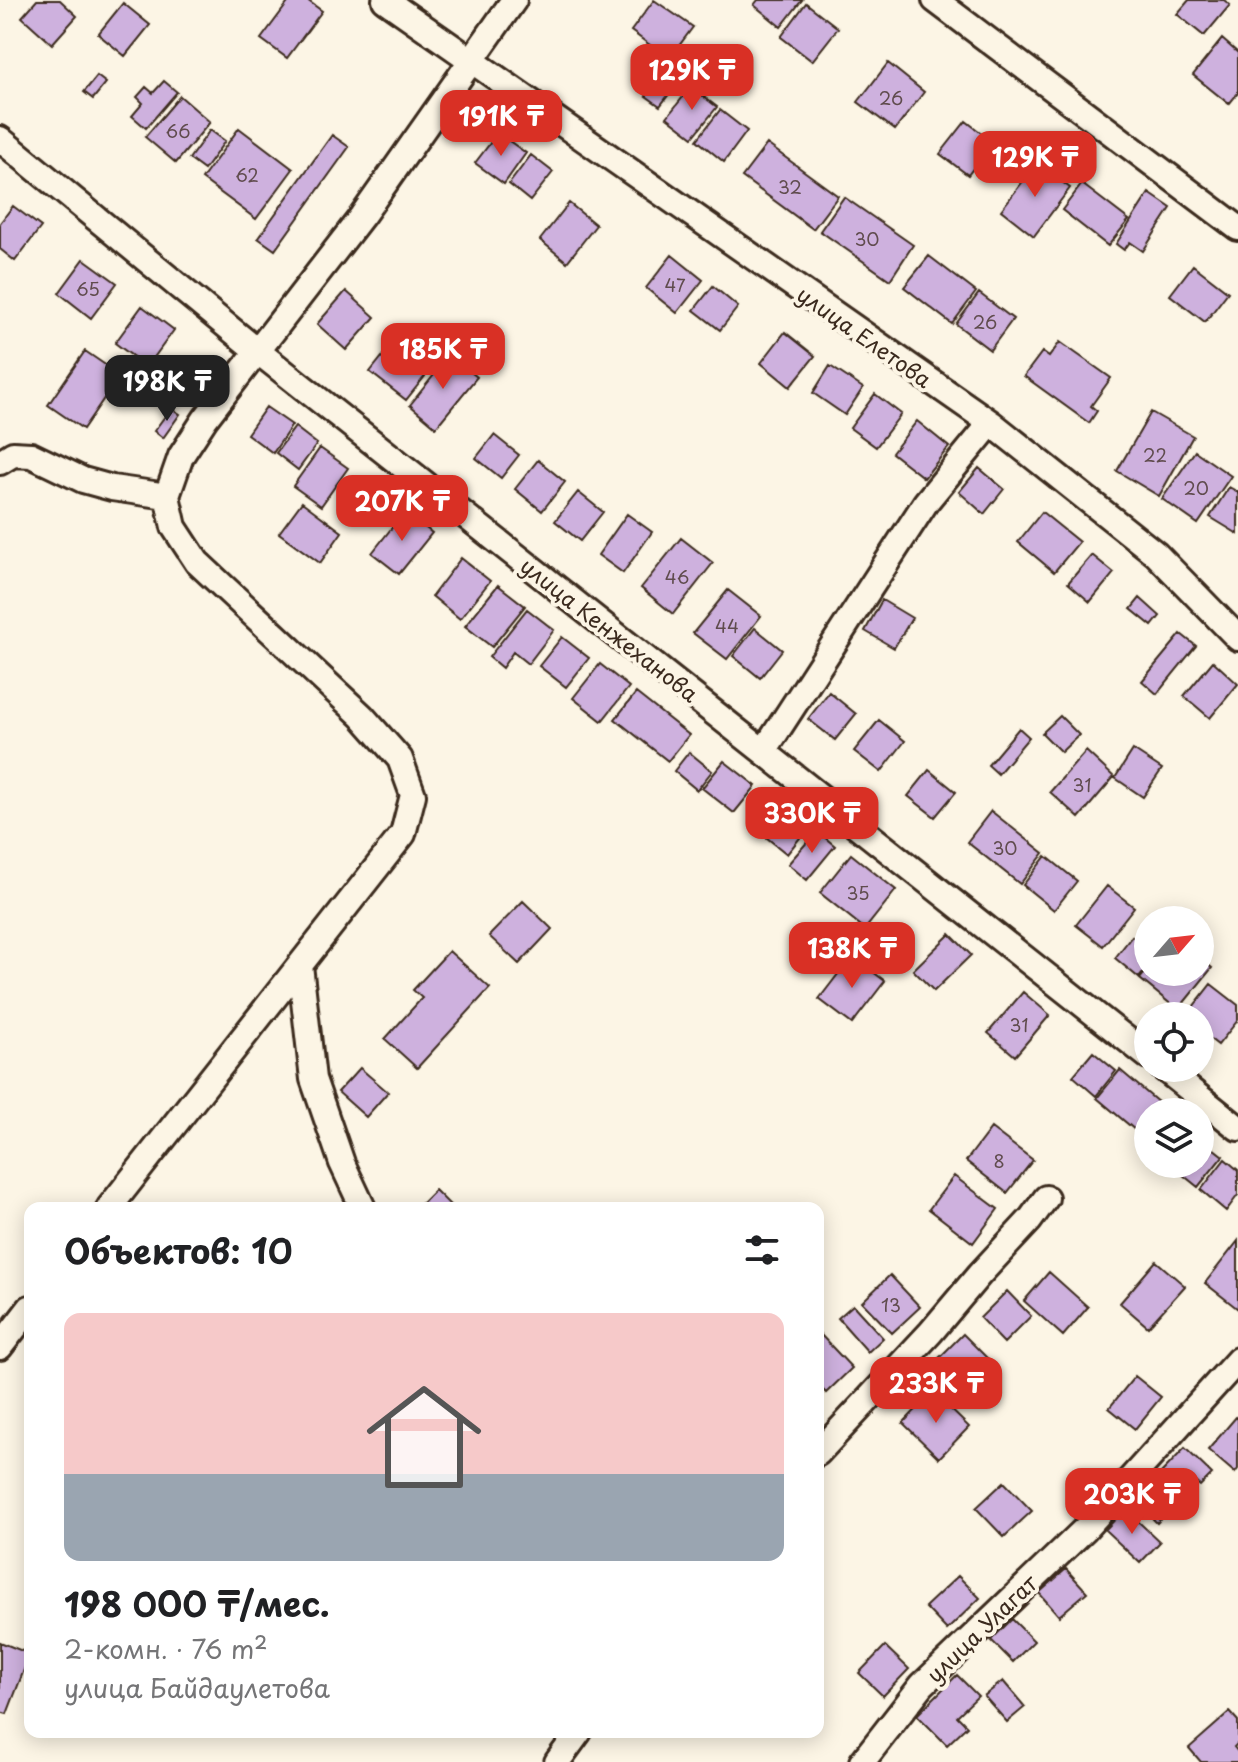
<!DOCTYPE html>
<html lang="ru">
<meta charset="utf-8">
<style>
:root{--surface:#fff;--page:#f2f2f2;--text:#202124;--muted:#757577;--line:#e0e0e0;--accent:#d93025}
body{margin:0;font-family:"Playpen Sans",sans-serif;background:var(--page);color:var(--text);height:100vh;display:flex;flex-direction:column;font-size:30px;white-space:nowrap}
*{box-sizing:border-box;margin:0}
p{font-size:26px;color:var(--muted)}
.icon{flex:none;width:44px;height:44px;fill:none;stroke:currentColor;stroke-width:2;stroke-linecap:round;stroke-linejoin:round}
.map{position:relative;flex:1;overflow:hidden}
.panel{position:absolute;left:24px;top:1202px;width:800px;height:536px;display:flex;flex-direction:column;background:var(--surface);border-radius:16px;box-shadow:0 4px 20px #0003}
.panel>*{flex:none}
.needle{width:52px;rotate:62deg}
.controls{position:absolute;left:1134px;top:906px;display:grid;gap:16px}
.controls a{display:grid;place-items:center;width:80px;height:80px;border-radius:50%;background:var(--surface);box-shadow:0 4px 20px #0003;font-size:40px}
.price{position:absolute;translate:-50% -68px;padding:0 18px;border-radius:16px;background:var(--accent);color:#fff;font-size:26px;line-height:52px;filter:drop-shadow(0 2px 4px #0008)}
.price::after{content:'';position:absolute;left:50%;top:48px;width:24px;height:18px;margin-left:-12px;background:inherit;clip-path:polygon(0 0,100% 0,50% 100%)}
.price.selected{background:#222;color:#fff}
ul{padding:0;list-style:none}
li{display:grid;align-content:center;gap:16px;height:424px;padding:0 40px}
li+li{border-top:2px solid var(--line)}
li span{display:grid;place-items:center;height:248px;border-radius:16px;color:#555}
li>.icon{margin-inline-start:auto}
span .icon{width:144px;height:144px;fill:#fffc;stroke-width:1}
li b{font-size:34px}
h2{display:flex;justify-content:space-between;align-items:center;height:96px;padding:0 40px;font-size:34px}
.map>svg:first-child{display:block}
.building{fill:#ceb1de;stroke:#3b2a1e;stroke-width:2}
.lines{fill:none;stroke-linecap:round;stroke-linejoin:round}
.street-casing{stroke:#3b2a1e;stroke-width:30}
.street{stroke:#fcf5e5;stroke-width:24}
.labels{text-anchor:middle;dominant-baseline:central;stroke-width:8;stroke-linejoin:round;paint-order:stroke}
.number-label{font-size:18px;fill:#604c4e}
.street-label{font-size:22px;fill:#3b2a1e;stroke:#fcf5e5}
</style>
<div class="map">
<svg width="1238" height="1762" viewBox="0 0 1238 1762">
<rect width="100%" height="100%" fill="#fcf5e5"/>
<filter id="ink" filterUnits="userSpaceOnUse"><feTurbulence type="fractalNoise" baseFrequency=".0125" numOctaves="2"/><feDisplacementMap in="SourceGraphic" scale="16" xChannelSelector="R" yChannelSelector="G"/><feConvolveMatrix kernelMatrix="1 2 1 2 8 2 1 2 1" color-interpolation-filters="sRGB"/></filter>
<g filter="url(#ink)">
<path class="building" d="M37,0H60L77,16L52,44L22,17Z
M290,0H307L322,11L287,58L261,39Z
M654,0L693,27L669,59L631,31Z
M758,0H802L781,27L754,5Z
M1189,0H1224L1230,5L1204,36L1177,14Z
M123,3L150,25L125,56L98,34Z
M806,3L838,28L812,61L781,37Z
M1222,39L1238,53V93L1229,104L1193,75Z
M888,63L924,92L895,130L858,102Z
M665,70L679,81L660,106L646,96Z
M97,76L106,83L93,99L84,92Z
M164,81L177,92L146,128L132,116L143,103L137,97L146,87L153,93Z
M691,87L717,107L693,137L667,117Z
M180,96L210,122L176,163L145,137Z
M720,110L747,131L724,162L697,140Z
M966,121L993,142L968,175L940,154Z
M239,128L293,169L256,219L202,179Z
M210,130L225,141L204,170L189,159Z
M498,133L526,153L504,184L475,163Z
M332,135L349,147L275,250L258,238Z
M767,144L838,196L813,229L742,177Z
M531,155L553,172L530,201L509,184Z
M1037,163L1070,188L1034,236L1001,210Z
M1082,184L1129,220L1108,246L1062,210Z
M1149,193L1171,208L1143,251L1130,242L1124,250L1116,244Z
M844,197L913,245L890,280L820,231Z
M569,203L596,225L567,262L540,240Z
M13,206L41,227L15,261L0,249V223Z
M672,255L703,280L677,313L646,288Z
M929,256L976,292L952,324L904,287Z
M84,259L117,283L91,318L59,293Z
M1193,265L1228,292L1205,322L1170,295Z
M713,286L738,307L720,330L694,310Z
M346,291L375,317L346,350L317,324Z
M979,293L1013,319L990,350L956,324Z
M142,306L174,330L147,367L115,343Z
M785,332L815,356L790,387L761,363Z
M398,337L434,365L406,400L370,372Z
M1060,342L1111,378L1091,406L1097,411L1089,423L1024,376L1042,352L1049,357Z
M85,351L120,375L83,429L48,405Z
M450,355L477,377L436,427L410,405Z
M830,366L863,388L845,415L813,393Z
M875,394L901,414L876,447L850,428Z
M266,407L292,425L273,453L247,434Z
M171,408L180,414L163,438L154,431Z
M1151,412L1193,436L1159,496L1117,471Z
M917,421L949,447L924,478L892,453Z
M295,427L317,444L298,470L276,453Z
M494,435L519,455L501,478L476,458Z
M320,448L348,468L321,506L293,486Z
M1195,451L1231,476L1198,524L1162,499Z
M538,460L565,482L542,511L515,489Z
M979,468L1004,489L984,514L959,492Z
M1229,487L1238,492V534L1210,517Z
M578,492L603,512L580,541L555,521Z
M302,502L342,532L320,563L279,533Z
M405,511L432,533L399,574L372,553Z
M1042,512L1079,542L1054,572L1018,542Z
M627,514L652,532L623,573L598,555Z
M681,538L713,563L673,614L641,588Z
M1092,555L1114,573L1090,602L1068,583Z
M461,558L490,581L460,619L432,596Z
M498,585L525,606L492,647L465,626Z
M728,590L761,616L727,659L693,633Z
M1140,598L1160,616L1152,626L1131,609Z
M882,600L912,618L894,648L865,631Z
M527,609L554,630L528,664L513,652L502,668L489,657Z
M755,628L782,650L760,678L733,656Z
M1181,634L1196,646L1157,694L1142,681Z
M562,637L589,658L566,687L539,666Z
M1213,661L1238,684L1210,718L1184,696Z
M600,664L629,687L602,721L573,698Z
M829,692L856,714L835,740L808,719Z
M636,693L689,735L668,761L615,719Z
M1060,716L1079,735L1061,752L1042,733Z
M879,720L905,741L881,772L854,751Z
M1019,728L1029,737L998,774L988,765Z
M1133,750L1162,769L1143,797L1115,778Z
M1086,751L1114,777L1079,818L1050,792Z
M689,752L712,771L697,790L674,771Z
M724,761L756,786L734,813L702,788Z
M929,770L956,792L935,817L908,796Z
M781,807L808,828L787,854L761,833Z
M991,811L1044,853L1020,884L967,842Z
M817,831L835,846L807,880L788,864Z
M851,854L896,890L865,929L820,893Z
M1046,856L1077,881L1054,910L1023,885Z
M1107,886L1134,907L1103,946L1076,925Z
M523,901L552,929L519,964L489,936Z
M950,934L971,955L934,991L913,970Z
M1132,936L1148,949V967L1139,978L1115,958Z
M449,951L490,988L417,1068L385,1039L422,998L413,990Z
M852,956L885,981L852,1024L819,999Z
M1200,958L1212,968L1178,1010L1140,979L1148,969V972H1200Z
M1211,984L1238,1005V1020L1218,1045L1200,1031V1016H1186Z
M1023,992L1050,1015L1015,1056L988,1033Z
M1093,1052L1116,1071L1096,1096L1073,1076Z
M360,1068L388,1092L366,1117L338,1092Z
M1120,1070L1159,1103L1148,1112V1116L1135,1130L1097,1098Z
M991,1128L1033,1160L1007,1193L966,1161Z
M1200,1138L1223,1156L1198,1187L1173,1167L1176,1164H1200Z
M1225,1159L1238,1170V1195L1226,1211L1201,1190Z
M954,1176L998,1209L973,1243L929,1209Z
M435,1190L451,1206L448,1208H417Z
M1238,1241V1309L1205,1283Z
M1156,1261L1185,1286L1148,1327L1120,1303Z
M1049,1272L1088,1307L1063,1336L1024,1301Z
M890,1275L920,1307L892,1333L862,1302Z
M1007,1291L1031,1316L1004,1343L980,1318Z
M853,1305L883,1338L868,1352L838,1318Z
M819,1333L852,1368L826,1393L818,1385Z
M963,1334L995,1366L970,1392L937,1360Z
M1135,1376L1161,1397L1135,1429L1109,1408Z
M933,1392L969,1427L939,1458L903,1423Z
M1236,1417L1238,1419V1469L1235,1473L1208,1450Z
M1185,1448L1212,1474L1200,1486L1195,1482L1183,1494L1161,1473Z
M1160,1475L1182,1496L1157,1523L1135,1501Z
M1004,1482L1032,1511L1004,1537L976,1508Z
M1125,1509L1160,1542L1140,1563L1105,1530Z
M1066,1569L1087,1592L1059,1616L1039,1593Z
M958,1576L980,1598L947,1630L925,1607Z
M1012,1619L1034,1641L1013,1662L991,1640Z
M0,1642L30,1654L7,1714L0,1712Z
M885,1646L909,1669L883,1696L859,1673Z
M957,1675L978,1696L957,1716L967,1726L947,1745L917,1715Z
M1003,1681L1025,1707L1007,1722L984,1696Z
M1230,1712L1238,1721V1743L1234,1747L1238,1752V1762H1201L1189,1748Z"/>
<g class="lines">
<g class="street-casing">
<path id="street" d="M385,0L991,423L1156,554L1238,638
M935,0L1238,228
M0,139L256,350L1148,1056
M0,462L13,454L31,455L83,480L112,488L167,496L174,527L197,562L362,716L400,759L413,795L403,834L109,1208
M167,496L181,456L205,419L362,216L514,0
M764,751L926,502L991,423
M300,965L313,1079L342,1163L363,1208
M1163,1068L1238,1128
M0,1347L30,1308
M818,1453L931,1332L979,1275L1030,1220L1046,1198
M557,1762L579,1732
M862,1762L922,1685L1085,1529L1238,1360"/>
</g>
<use href="#street" class="street"/>
</g>
</g>
<g class="labels">
<g class="number-label">
<text x="891" y="97">26</text>
<text x="178" y="130">66</text>
<text x="247" y="174">62</text>
<text x="790" y="186">32</text>
<text x="867" y="238">30</text>
<text x="675" y="284">47</text>
<text x="88" y="288">65</text>
<text x="985" y="321">26</text>
<text x="1155" y="454">22</text>
<text x="1196" y="487">20</text>
<text x="677" y="576">46</text>
<text x="727" y="625">44</text>
<text x="1082" y="784">31</text>
<text x="1005" y="847">30</text>
<text x="858" y="892">35</text>
<text x="1019" y="1024">31</text>
<text x="999" y="1160">8</text>
<text x="891" y="1304">13</text>
</g>
<g class="street-label">
<text transform="translate(865 336) rotate(35)">улица Елетова</text>
<text transform="translate(610 629) rotate(38)">улица Кенжеханова</text>
<text transform="translate(981 1628) rotate(-44)">улица Улагат</text>
</g>
</g>
</svg>
<div class="controls">
<a><svg class="needle" viewBox="-14 -14 28 28"><path d="M0-13l5 13h-10z" fill="#e53935"/><path d="M0 13l5-13h-10z" fill="#757577"/></svg></a>
<a><svg class="icon" aria-label="locate" viewBox="0 0 24 24"><circle cx="12" cy="12" r="6"/><path d="M12 2v4M12 18v4M2 12h4M18 12h4"/></svg></a>
<a><svg class="icon" aria-label="layers" viewBox="0 0 24 24"><path d="M12 4l9 5-9 5-9-5zM3 14l9 5 9-5"/></svg></a>
</div>
<b class="price" style="left:692px;top:112px">129K ₸</b>
<b class="price" style="left:501px;top:158px">191K ₸</b>
<b class="price" style="left:1035px;top:199px">129K ₸</b>
<b class="price" style="left:443px;top:391px">185K ₸</b>
<b class="price selected" style="left:167px;top:423px">198K ₸</b>
<b class="price" style="left:402px;top:543px">207K ₸</b>
<b class="price" style="left:812px;top:855px">330K ₸</b>
<b class="price" style="left:852px;top:990px">138K ₸</b>
<b class="price" style="left:936px;top:1425px">233K ₸</b>
<b class="price" style="left:1132px;top:1536px">203K ₸</b>
<section class="panel">
<h2>Объектов: 10<svg class="icon" aria-label="filters" viewBox="0 0 24 24"><path d="M4 7h16M4 17h16"/><circle cx="9" cy="7" r="2"/><circle cx="15" cy="17" r="2"/></svg></h2>
<ul>
<li><span style="background:linear-gradient(#f6c9c9 65%,#9aa5b1 0)"><svg class="icon" aria-label="home" viewBox="0 0 24 24"><path d="M3 11l9-7 9 7M6 9v11h12V9"/></svg></span><div><b>198 000 ₸/мес.</b><p>2-комн. · 76 m²</p><p>улица Байдаулетова</p></div></li>
</ul>
</section>
</div>
